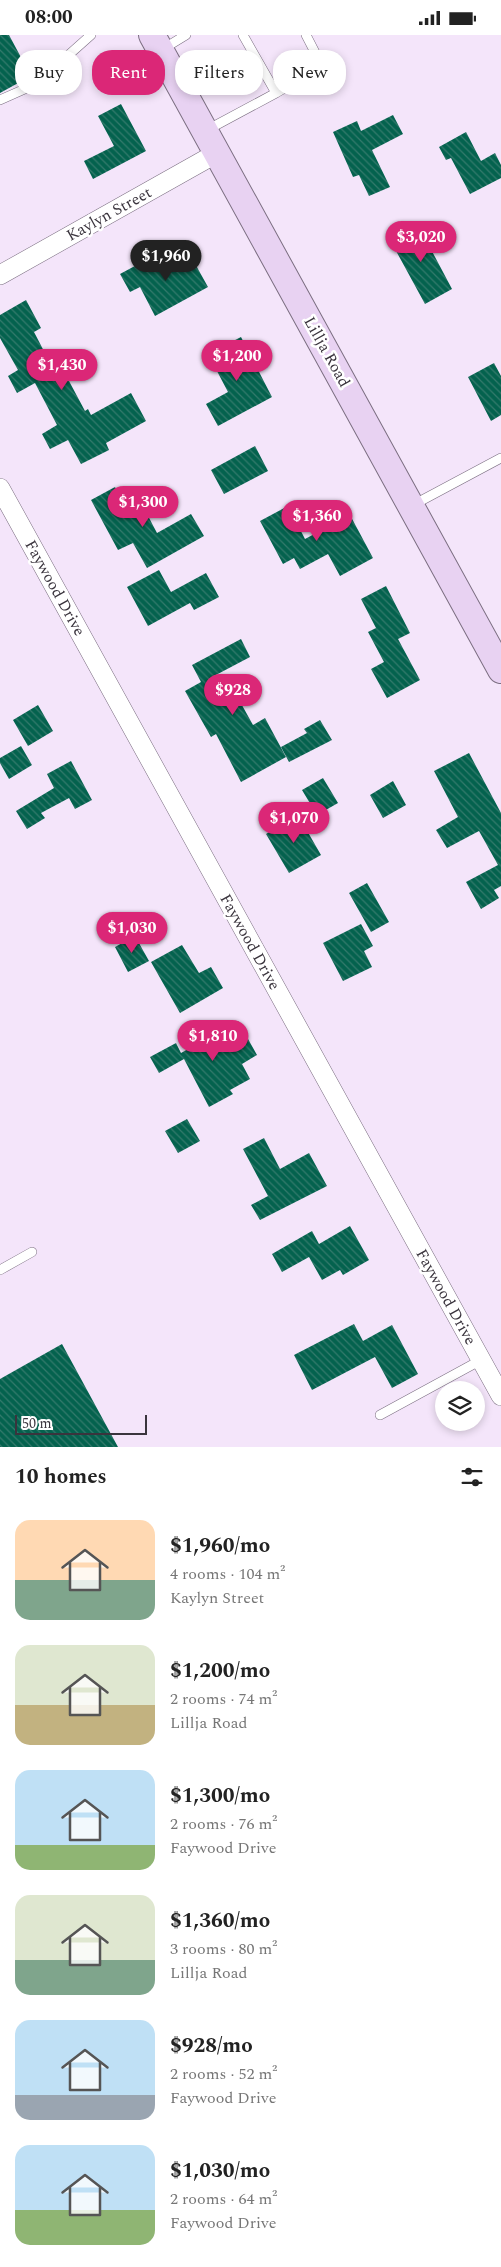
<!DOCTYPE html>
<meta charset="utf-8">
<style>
:root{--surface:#fff;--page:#f2f2f2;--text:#222;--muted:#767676;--accent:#db2777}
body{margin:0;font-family:Spectral,serif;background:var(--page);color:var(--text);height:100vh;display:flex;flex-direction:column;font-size:19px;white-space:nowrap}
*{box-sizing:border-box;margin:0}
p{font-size:16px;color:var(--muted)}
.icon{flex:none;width:28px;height:28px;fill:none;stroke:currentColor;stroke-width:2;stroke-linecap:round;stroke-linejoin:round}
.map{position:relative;height:1412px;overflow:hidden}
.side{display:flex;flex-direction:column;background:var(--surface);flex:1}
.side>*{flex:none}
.banner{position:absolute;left:15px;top:15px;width:471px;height:45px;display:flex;gap:10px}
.buttons{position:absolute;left:435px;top:1346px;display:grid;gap:10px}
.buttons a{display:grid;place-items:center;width:50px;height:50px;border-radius:50%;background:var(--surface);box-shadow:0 2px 8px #0003;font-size:25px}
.scale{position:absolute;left:15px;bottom:12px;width:132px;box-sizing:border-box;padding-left:5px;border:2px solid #3a343d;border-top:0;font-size:14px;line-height:18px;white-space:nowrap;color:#3a343d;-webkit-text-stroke:4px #fff;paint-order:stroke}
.price{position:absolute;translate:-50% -42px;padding:0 11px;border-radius:18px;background:var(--accent);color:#fff;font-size:16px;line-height:32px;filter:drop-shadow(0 1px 2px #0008)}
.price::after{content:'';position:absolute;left:50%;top:30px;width:15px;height:11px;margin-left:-8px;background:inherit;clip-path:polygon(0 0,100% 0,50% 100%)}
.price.current{background:#222;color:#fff}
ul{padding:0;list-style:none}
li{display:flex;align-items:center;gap:15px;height:125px;padding:0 15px}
li span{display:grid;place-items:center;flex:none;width:140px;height:100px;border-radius:15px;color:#555}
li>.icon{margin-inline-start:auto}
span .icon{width:60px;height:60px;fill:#fffc;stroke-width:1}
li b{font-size:21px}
h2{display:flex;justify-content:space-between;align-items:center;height:60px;padding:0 15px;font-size:21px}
.tag{padding:0 18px;border-radius:20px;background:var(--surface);box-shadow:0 2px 8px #0003;font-size:18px;line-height:45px}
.tag.current{background:var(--accent);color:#fff}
.status{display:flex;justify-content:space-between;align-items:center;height:35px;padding:0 25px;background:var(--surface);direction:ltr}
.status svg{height:14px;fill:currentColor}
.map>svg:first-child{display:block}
.building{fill:url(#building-back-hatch)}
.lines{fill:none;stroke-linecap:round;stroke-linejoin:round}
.lane-casing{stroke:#7b6e81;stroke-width:10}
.street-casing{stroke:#7b6e81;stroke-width:20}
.secondary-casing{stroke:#7b6e81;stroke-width:28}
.lane{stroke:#fff;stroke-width:9}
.street{stroke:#fff;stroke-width:19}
.secondary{stroke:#e8d2f2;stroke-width:26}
.labels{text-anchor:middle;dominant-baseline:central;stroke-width:5;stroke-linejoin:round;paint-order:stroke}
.street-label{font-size:16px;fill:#3a343d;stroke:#fff}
</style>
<div class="status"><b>08:00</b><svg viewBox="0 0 49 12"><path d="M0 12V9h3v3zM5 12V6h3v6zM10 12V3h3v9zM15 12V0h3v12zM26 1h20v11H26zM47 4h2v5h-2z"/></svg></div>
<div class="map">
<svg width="501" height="1412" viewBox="0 0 501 1412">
<defs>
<pattern id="building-back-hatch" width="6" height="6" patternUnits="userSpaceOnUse" patternTransform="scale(1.25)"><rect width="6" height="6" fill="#04624e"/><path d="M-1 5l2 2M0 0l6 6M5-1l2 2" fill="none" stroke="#347a6c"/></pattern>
</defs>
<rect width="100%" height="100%" fill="#f4e5fa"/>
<path class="building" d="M0,0H9L31,41L0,58Z
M121,69L146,116L93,144L84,126L114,111L98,81Z
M393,80L403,99L372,115L390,152L369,161L359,140L353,142L333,97L357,86L361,96Z
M466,97L481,126L495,118L501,130V143L470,159L451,123L446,125L439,112Z
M417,188L452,254L425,269L389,203Z
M188,216L208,252L155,281L140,252L130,257L120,239L146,225L152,236Z
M26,265L41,293L34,297L46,320L53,316L85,376L88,374L91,380L131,358L146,386L106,408L109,415L81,429L68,405L50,414L42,399L57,390L35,348L17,358L8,341L18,335L0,303V280Z
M241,302L272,362L218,391L206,369L228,357L208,319Z
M494,328L501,341V380L491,386L468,342Z
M255,411L268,436L224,459L211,435Z
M115,452L123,467L137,460L157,498L191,479L204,501L147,533L133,508L118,515L91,465Z
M288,471L305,504L350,480L373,523L340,541L328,519L300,534L294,523L283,529L260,486Z
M159,535L171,557L206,538L219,562L194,575L190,568L148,591L127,552Z
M386,551L410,598L398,604L420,645L387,663L371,634L384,627L368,597L376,593L361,564Z
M241,604L250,622L214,641L229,668L238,663L253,690L265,683L286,722L241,747L216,699L211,702L185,656L201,647L192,630Z
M38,670L53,696L28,711L13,685Z
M320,685L332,705L289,727L281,712L307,698L304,694Z
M21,711L32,730L9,744L0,728V723Z
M469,718L501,778V851L494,855L499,863L481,874L466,847L498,830L479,796L447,813L436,795L458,782L434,736Z
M71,726L92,765L75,774L69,763L41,778L45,783L27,794L16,776L54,753L47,739Z
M323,743L338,768L317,780L302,755Z
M393,746L406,770L383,783L370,760Z
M298,780L321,820L289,838L266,799Z
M367,848L389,887L371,897L349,858Z
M361,889L373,911L364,916L372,932L343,946L323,908Z
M135,901L149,926L128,937L115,912Z
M182,910L199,938L211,932L223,953L180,978L151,927Z
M238,986L257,1020L242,1029L250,1044L230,1055L233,1059L209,1072L184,1024L159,1038L150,1022L176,1008L181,1018Z
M187,1084L200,1106L178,1118L165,1096Z
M264,1103L280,1134L309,1118L327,1151L260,1185L251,1170L268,1161L243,1114Z
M350,1191L369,1225L343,1240L340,1235L322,1245L309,1222L282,1237L272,1219L312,1196L319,1209Z
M354,1289L363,1306L392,1290L418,1339L392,1353L375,1322L312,1355L294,1320Z
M62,1309L118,1412H0V1344Z"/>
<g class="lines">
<g class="lane-casing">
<path id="lane" d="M163,14L186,0
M276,58L322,31L306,0
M0,65L36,49L91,0
M207,95L276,58L243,0
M413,470L501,423
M0,1235L32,1217
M380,1380L481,1325"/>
</g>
<g class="street-casing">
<path id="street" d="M0,240L217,118
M0,453L501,1361"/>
</g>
<g class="secondary-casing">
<path id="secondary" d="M152,0L501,635"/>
</g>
<use href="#lane" class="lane"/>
<use href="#street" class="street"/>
<use href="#secondary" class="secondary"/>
</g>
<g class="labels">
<g class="street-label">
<text transform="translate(109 179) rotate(-29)">Kaylyn Street</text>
<text transform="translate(327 317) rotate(61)">Lillja Road</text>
<text transform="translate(55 553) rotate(61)">Faywood Drive</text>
<text transform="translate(250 907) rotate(61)">Faywood Drive</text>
<text transform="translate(446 1262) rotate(61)">Faywood Drive</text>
</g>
</g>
</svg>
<div class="buttons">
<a><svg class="icon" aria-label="layers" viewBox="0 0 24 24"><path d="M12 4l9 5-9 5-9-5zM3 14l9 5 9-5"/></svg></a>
</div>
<div class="scale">50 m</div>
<b class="price" style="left:421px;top:228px">$3,020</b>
<b class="price current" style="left:166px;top:247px">$1,960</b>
<b class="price" style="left:237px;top:347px">$1,200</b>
<b class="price" style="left:62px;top:356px">$1,430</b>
<b class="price" style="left:143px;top:493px">$1,300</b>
<b class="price" style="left:317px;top:507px">$1,360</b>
<b class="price" style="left:233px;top:681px">$928</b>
<b class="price" style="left:294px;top:809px">$1,070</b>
<b class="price" style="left:132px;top:919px">$1,030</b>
<b class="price" style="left:213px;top:1027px">$1,810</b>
<div class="banner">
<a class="tag">Buy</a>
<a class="tag current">Rent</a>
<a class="tag">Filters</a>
<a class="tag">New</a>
</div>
</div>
<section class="side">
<h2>10 homes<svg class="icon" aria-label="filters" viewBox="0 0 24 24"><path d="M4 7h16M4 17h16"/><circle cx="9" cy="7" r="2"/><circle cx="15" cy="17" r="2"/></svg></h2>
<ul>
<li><span style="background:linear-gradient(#ffd9b3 60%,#7fa58c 0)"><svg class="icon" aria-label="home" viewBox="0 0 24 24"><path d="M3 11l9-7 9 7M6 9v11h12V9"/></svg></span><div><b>$1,960/mo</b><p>4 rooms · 104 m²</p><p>Kaylyn Street</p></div></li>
<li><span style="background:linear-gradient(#dfe7d0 60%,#c2b280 0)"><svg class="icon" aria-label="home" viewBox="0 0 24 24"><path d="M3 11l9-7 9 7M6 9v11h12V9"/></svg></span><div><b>$1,200/mo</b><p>2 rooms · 74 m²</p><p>Lillja Road</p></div></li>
<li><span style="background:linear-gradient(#bfe0f5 75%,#8fb573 0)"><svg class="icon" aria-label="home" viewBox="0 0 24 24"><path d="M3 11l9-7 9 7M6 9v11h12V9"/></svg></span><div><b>$1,300/mo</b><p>2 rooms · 76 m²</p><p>Faywood Drive</p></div></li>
<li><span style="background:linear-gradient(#dfe7d0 65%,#7fa58c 0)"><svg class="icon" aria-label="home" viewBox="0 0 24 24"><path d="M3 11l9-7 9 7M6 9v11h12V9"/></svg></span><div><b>$1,360/mo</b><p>3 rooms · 80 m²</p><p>Lillja Road</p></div></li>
<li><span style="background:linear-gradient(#bfe0f5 75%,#9aa5b1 0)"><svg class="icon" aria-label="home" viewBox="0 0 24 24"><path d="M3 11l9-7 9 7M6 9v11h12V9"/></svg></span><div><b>$928/mo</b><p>2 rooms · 52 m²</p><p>Faywood Drive</p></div></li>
<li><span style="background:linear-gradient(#bfe0f5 65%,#8fb573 0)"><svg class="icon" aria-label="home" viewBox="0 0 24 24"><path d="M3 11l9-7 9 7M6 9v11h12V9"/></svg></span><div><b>$1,030/mo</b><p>2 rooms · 64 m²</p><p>Faywood Drive</p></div></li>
</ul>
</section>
